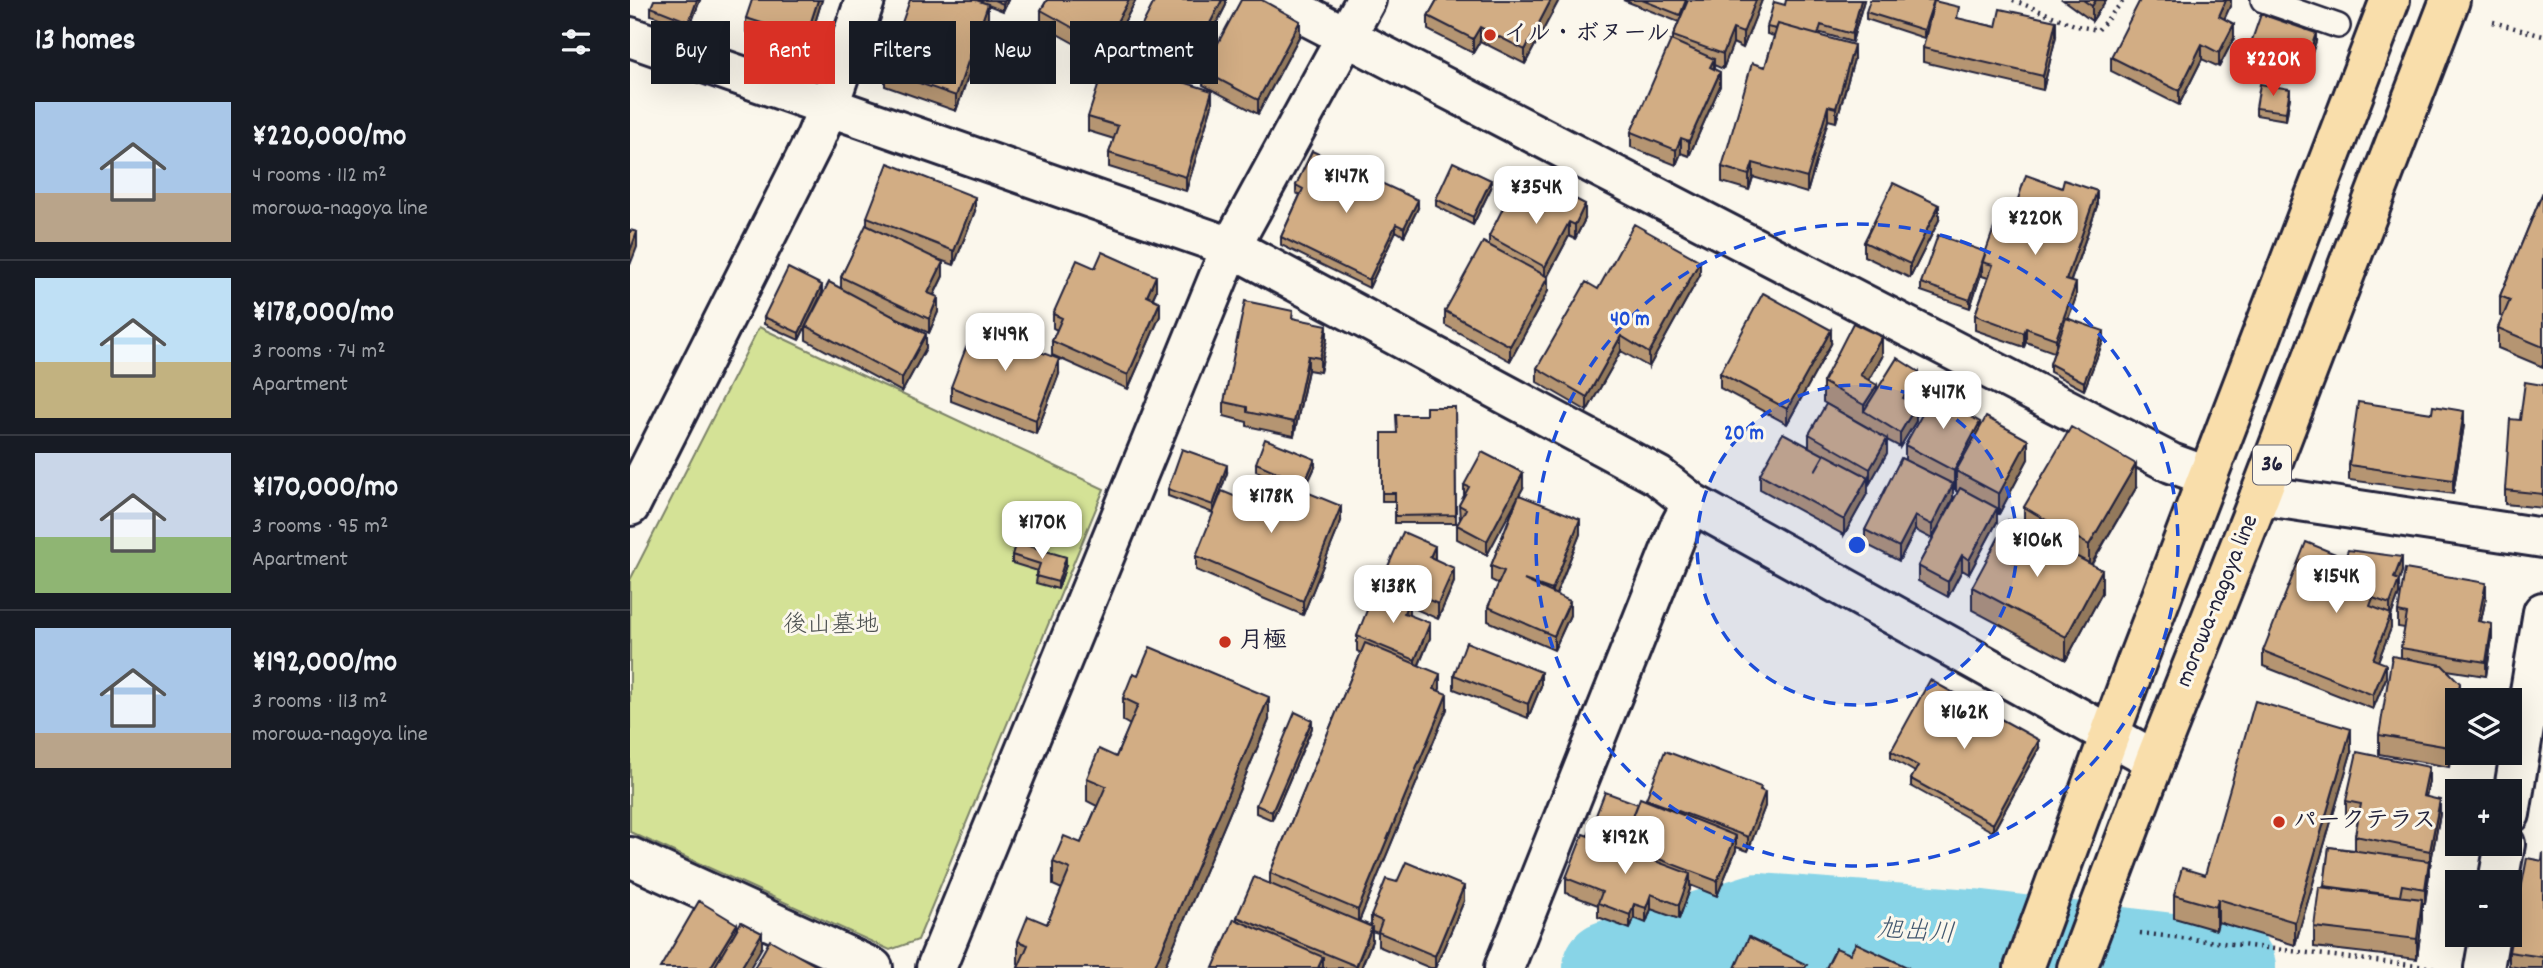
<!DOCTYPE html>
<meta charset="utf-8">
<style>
:root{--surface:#171b24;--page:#242831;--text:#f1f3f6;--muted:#9ea1a6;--line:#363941;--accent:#d93025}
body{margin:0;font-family:Dekko,"Klee One",sans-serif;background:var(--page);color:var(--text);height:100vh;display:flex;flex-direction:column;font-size:26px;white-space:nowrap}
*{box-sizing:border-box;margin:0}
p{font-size:23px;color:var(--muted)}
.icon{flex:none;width:38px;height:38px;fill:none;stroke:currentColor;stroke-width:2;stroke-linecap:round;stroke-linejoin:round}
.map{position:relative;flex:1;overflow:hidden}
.panel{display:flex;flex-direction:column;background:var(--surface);width:630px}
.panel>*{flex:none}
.top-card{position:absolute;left:21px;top:21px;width:665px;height:63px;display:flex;gap:14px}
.tools{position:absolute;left:1815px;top:688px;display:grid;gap:14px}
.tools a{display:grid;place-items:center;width:77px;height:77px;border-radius:0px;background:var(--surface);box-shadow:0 7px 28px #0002;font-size:35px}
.price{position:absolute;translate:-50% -60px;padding:0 16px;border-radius:14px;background:#fff;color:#222;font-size:23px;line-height:46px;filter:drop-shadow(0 2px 4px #0008)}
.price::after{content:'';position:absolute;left:50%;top:42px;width:21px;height:16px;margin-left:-10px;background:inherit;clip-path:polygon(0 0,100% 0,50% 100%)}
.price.on{background:var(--accent);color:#fff}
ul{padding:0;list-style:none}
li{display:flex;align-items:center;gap:21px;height:175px;padding:0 35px}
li+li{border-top:2px solid var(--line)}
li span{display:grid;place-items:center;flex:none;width:196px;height:140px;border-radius:0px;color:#555}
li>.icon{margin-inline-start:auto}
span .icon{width:84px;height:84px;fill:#fffc;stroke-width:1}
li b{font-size:30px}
h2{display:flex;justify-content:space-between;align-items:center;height:84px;padding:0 35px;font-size:30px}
.pill{padding:0 24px;border-radius:0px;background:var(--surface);box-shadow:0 7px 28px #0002;font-size:24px;line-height:63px}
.pill.on{background:var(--accent);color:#fff}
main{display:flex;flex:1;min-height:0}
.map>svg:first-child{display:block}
.green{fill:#d4e296;stroke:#7b8268;stroke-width:2}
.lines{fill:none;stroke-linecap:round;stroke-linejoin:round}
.river{stroke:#88d4e7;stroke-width:96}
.service-casing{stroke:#22223b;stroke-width:28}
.minor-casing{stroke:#22223b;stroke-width:44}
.primary-casing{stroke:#22223b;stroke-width:44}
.path{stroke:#22223b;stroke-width:4.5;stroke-dasharray:2 5;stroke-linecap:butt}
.service{stroke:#fbf7ec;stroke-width:23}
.minor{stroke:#fbf7ec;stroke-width:38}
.primary{stroke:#f9deab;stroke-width:38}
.wall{fill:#b59572;stroke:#22223b;stroke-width:2}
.shaded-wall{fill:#93795c;stroke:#22223b;stroke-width:2}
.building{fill:#d2ad84;stroke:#22223b;stroke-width:2}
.ring{fill:none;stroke:#1d4ed8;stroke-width:3.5;stroke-dasharray:12 9}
.poi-dot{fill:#c8321e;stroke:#fbf7ec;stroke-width:2.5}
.labels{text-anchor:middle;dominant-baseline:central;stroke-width:6;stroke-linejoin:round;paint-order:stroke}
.shield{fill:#fbf7ec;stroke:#636270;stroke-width:2}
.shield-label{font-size:23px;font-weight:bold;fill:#22223b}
.poi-label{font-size:24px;font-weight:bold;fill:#22223b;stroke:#fbf7ec;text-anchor:start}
.street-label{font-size:24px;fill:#22223b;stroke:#fbf7ec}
.park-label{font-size:24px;fill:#4e5252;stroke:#fbf7ec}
.water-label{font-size:26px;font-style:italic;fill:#41576f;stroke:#fbf7ec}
.centre{fill:#1d4ed8;stroke:#fbf7ec;stroke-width:3.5}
.ring-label{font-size:21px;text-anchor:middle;font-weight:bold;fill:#1d4ed8;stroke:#fbf7ec;stroke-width:6;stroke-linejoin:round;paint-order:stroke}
</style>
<main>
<section class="panel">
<h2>13 homes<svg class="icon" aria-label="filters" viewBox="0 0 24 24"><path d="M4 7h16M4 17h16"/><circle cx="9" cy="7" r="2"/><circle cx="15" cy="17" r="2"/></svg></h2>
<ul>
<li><span style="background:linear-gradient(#a9c7e8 65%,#b9a48a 0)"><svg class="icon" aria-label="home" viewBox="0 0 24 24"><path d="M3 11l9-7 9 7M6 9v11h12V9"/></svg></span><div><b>¥220,000/mo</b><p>4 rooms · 112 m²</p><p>morowa-nagoya line</p></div></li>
<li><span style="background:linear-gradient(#bfe0f5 60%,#c2b280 0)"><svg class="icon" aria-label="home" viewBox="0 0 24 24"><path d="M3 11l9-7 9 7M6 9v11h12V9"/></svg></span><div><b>¥178,000/mo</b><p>3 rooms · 74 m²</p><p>Apartment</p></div></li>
<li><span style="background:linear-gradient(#c9d6e8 60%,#8fb573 0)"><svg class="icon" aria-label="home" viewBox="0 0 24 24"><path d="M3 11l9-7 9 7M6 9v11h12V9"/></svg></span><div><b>¥170,000/mo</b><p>3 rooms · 95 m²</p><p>Apartment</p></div></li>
<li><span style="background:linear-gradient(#a9c7e8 75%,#b9a48a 0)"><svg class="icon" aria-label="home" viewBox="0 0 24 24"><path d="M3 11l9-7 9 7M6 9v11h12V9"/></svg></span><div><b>¥192,000/mo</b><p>3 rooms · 113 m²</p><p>morowa-nagoya line</p></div></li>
</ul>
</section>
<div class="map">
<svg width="1913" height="968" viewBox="0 0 1913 968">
<rect width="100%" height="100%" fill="#fbf7ec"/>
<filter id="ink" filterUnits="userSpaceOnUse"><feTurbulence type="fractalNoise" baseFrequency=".0143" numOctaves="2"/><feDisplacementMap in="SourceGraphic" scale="14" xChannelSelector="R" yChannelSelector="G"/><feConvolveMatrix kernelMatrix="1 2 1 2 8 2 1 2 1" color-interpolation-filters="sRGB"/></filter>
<g filter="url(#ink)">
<path class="green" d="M129,327L474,489L288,940L260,950L0,832V580Z"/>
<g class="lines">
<path class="river" d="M981,968L1130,921L1342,937L1598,968"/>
<g class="service-casing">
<path id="service" d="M1633,0L1708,26"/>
</g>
<g class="minor-casing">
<path id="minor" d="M646,0L1541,463L1577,476
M0,37L601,247L1028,476L1062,503L1525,760
M1630,495L1913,538
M0,506L185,139L199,105L235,0
M1880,814L1913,612
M0,857L243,968
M1868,882L1875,844
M306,968L601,247L736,0
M874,968L1050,526L1062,503
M1854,968L1860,934"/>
</g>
<g class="primary-casing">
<path id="primary" d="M1394,968L1507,661L1760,0
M1447,968L1525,760L1630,495L1820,0"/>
</g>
<path class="path" d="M1383,0L1447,26L1468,30L1494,0
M1863,22L1913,36
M1510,933L1805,968"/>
<use href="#service" class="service"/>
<use href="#minor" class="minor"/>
<use href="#primary" class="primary"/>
</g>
<path class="wall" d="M70,0L59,29L21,15V7Z
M192,0L176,52L116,32V18Z
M347,0H378L373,11L358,5V19L326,111L255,86V71Z
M417,0H506L474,60L411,25V10Z
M596,0V5L559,78L506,51V37Z
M807,0H929L895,64L850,41L843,53L798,30V16Z
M993,0H1132L1113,48L1103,43L1093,69L1084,65V69L1090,86L1059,156L1051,153L1046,165L1001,147V132L1043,40V36L1049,22Z
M1234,0L1222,42L1191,33L1190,35L1224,59L1206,122L1198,120L1177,193L1123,177L1119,190L1092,182V167L1135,67L1144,36L1137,34V27L1155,5Z
M1433,0H1476L1462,21Z
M1601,0V4L1594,19L1604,38L1589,67L1572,59L1549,105L1481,71V57Z
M1306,1L1329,19L1366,27L1426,36L1413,90L1293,62V48L1300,20L1294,38L1236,19V12Z
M670,35L628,114L573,85V71Z
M1686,41L1676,71L1621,50V43Z
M1660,97L1656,120L1626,115V108Z
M582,105L556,191L479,167V153L484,139L458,131V117Z
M666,185L788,208L774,236L766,231L739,288L651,245V237L670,195L666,193Z
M861,188L843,225L806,206V199Z
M1913,192V367L1868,348V328L1873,317L1870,316V296Z
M1467,206L1441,281L1446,297L1438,318L1474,339L1454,390L1420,372V364L1424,352L1396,342L1394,347L1345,330V315L1358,278L1352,276V271L1340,308L1291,291V283L1356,252L1383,214Z
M345,211L324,265L299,256L313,276L304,295L308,312L299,333L261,315L296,348L272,392L176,340V326L211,288V277L237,225V217Z
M914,212L955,219L945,239L939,236L918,276V291L880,361L815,325V311L859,245V236Z
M1309,220L1280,278L1234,256V242Z
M465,268L526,291L523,298L530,316L498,389L422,355V341L427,330L423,328V314Z
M1070,275L1019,367L991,351L957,411L907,382V368L968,289Z
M192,293L169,340L134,324V317Z
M663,318L697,339L690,372L678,370L664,436L617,426V422L594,416V402Z
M1201,344L1157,424L1090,388V373Z
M1252,357L1239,380L1247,389L1289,387L1279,402L1286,421L1270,447L1257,440V453L1240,483L1238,482V492L1214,535L1130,489V474L1179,447V434L1239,428L1193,402V382Z
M429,374L406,434L321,401V387Z
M1913,385V508L1875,504V490L1890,420Z
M825,407L826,523H765V501H752V433H766L796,415Z
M1341,417L1350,428L1398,459L1369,514L1367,513V522L1339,574L1332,570L1318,597L1288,581V566L1328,492L1326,491V485L1323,490V498L1302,539L1285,530L1269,561L1235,544V530L1275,460V445Z
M1834,425L1823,494L1719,480V465Z
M626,463L685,467L674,491L626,471Z
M597,473L583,513L538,496V489Z
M834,485L893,488L889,495L950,534L926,595L940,615L924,650L858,621V607L869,584L861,580V566L887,498L857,555L827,539V525L830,520L829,505L834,496Z
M1506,488L1462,564L1472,593L1436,660L1342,610V587L1394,529V507Z
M618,502L711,521L673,615L566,570V556Z
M382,555L436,565L428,589L406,583L408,571L382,563Z
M1715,558L1772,571L1769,581V594L1761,616V628L1748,661L1756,678L1743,709L1633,666V651Z
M805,559L824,582L808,619L779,606V615L800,638L789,665L810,688L809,691L817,709L729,921L741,926V916L767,882L834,901L805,968H800L748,946V933L742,931V941L731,968H693L607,920V917L640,884V873L731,653L727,651V636L752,590V580Z
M1856,597L1851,621L1862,638L1856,676L1817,670L1830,700H1827V720L1819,767L1749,754V735L1771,657V648L1775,628L1768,627V612Z
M824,675L911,686L898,718L824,689Z
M493,698L639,720L534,968H388L389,964H388V941L417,924L432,889L423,885V862L451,843L467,806L457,801V778L486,757L500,725L493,721Z
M682,728L642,820L626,813V805Z
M1409,748L1363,832L1281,786V779L1285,772L1261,758V751Z
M1721,753L1665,945L1588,922L1586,930L1544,918V895L1575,875Z
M1799,781L1796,797L1810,814L1800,866H1799V875L1795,903H1792V919L1787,959L1684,947V927L1694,888L1699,847L1725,850V836L1728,817L1716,815V801Z
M1131,790L1135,806L1118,851L1106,847V850L1087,896L1060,885V889L1049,919L1021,909L1016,923L1004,918L1000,929L968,917V905L936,893V878L958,836L1008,804L1016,801V799Z
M1913,852V968H1891L1879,966V952L1912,861Z"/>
<path class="shaded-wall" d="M67,0H70L59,29V22Z
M188,0H192L176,52V37Z
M375,0H378L373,11V4Z
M499,0H506L474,60V45Z
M592,0H596V5L559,78V64Z
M921,0H929L895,64V50Z
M1126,0H1132L1113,48V33Z
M1231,0H1234L1222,42V34Z
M1304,0H1306L1294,38V30Z
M1466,0H1476L1462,21V6Z
M1596,0H1601V4L1589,31V16Z
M358,4V19L326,111V96Z
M670,21V35L628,114V100Z
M1426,21V36L1413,90V76Z
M1604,24V38L1589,67V53Z
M850,27V41L843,53V39Z
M1103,29V43L1093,69V54Z
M1686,33V41L1676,71V63Z
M1572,44V59L1549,105V91Z
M1224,45V59L1206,122V108Z
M1084,59V73L1080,67Z
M1090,72V86L1059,156V141Z
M1660,89V97L1656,120V112Z
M582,91V105L556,191V177Z
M1198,106V120L1177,193V178Z
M1051,138V153L1046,165V150Z
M1123,163V177L1119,190V175Z
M861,180V188L843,225V217Z
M1467,191V206L1436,294V280Z
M345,197V211L324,265V251Z
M788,200V208L774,236V228Z
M955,204V219L945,239V225Z
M1309,205V220L1280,278V264Z
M939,222V236L915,281V267Z
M766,224V231L739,288V280Z
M7,232V247L0,265V251Z
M1070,261V275L1019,367V353Z
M313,262V276L298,307V293Z
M1352,263V271L1340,308V300Z
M526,276V291L517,310V296Z
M918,277V291L880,361V346Z
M1446,283V297L1426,353V339Z
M192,285V293L169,340V333Z
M308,297V312L299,333V319Z
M530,302V316L498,389V375Z
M697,325V339L690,372V358Z
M1396,328V342L1394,347V333Z
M1201,330V344L1157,424V409Z
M1474,331V339L1454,390V382Z
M296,334V348L272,392V378Z
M991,336V351L957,411V397Z
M1252,337V357L1230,395V375Z
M678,356V370L664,436V422Z
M429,359V374L406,434V420Z
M1289,372V387L1273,412V398Z
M1247,385V404L1234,411V405Z
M1286,406V421L1270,447V433Z
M1834,411V425L1823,494V480Z
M1350,422V441L1326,471V485L1324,490V471Z
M1257,439V453L1240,483V469Z
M1398,440V459L1369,514V494Z
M685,459V467L674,491V484Z
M1506,464V488L1459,568V545Z
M597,465V473L583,513V505Z
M893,473V488L857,555V541Z
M1238,477V492L1214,535V520Z
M1323,484V498L1302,539V525Z
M711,506V521L673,615V601Z
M1367,508V522L1339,574V560Z
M1285,516V530L1269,561V547Z
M950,519V534L922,604V590Z
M805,546V561L800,557Z
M1332,555V570L1318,597V582Z
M436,557V565L428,589V582Z
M1772,557V571L1769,581V594L1761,616V628L1743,674V659L1760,616V604L1764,578Z
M824,568V582L808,619V604Z
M1472,570V593L1436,660V637Z
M1856,583V597L1848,635V621Z
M779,600V614L774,627V613Z
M940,601V615L924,650V636Z
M800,623V638L785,674V660Z
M1862,624V638L1856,676V662Z
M1756,664V678L1743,709V695Z
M911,672V686L898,718V704Z
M810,674V688L804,703V689Z
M1830,683V700H1827Z
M817,694V709L728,924V910Z
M639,697V720L534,968H524Z
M1827,701V720L1819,767V747Z
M682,720V728L642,820V812Z
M1721,729V753L1665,945V922Z
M1409,740V748L1363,832V824Z
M1799,767V781L1793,811V796Z
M1135,792V806L1118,851V837Z
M1810,800V814L1800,866V851Z
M1106,836V850L1087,896V881Z
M1799,861V875L1795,903V889Z
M1060,874V889L1049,919V905Z
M834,886V901L805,968V956Z
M1021,894V909L1016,923V908Z
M1588,899V922L1586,930V907Z
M1792,899V919L1787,959V939Z
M1004,904V918L1000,929V915Z
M107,924V938L89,968H80Z
M742,927V941L731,968H726Z
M132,933V947L120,968H111Z
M693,957V968H688Z"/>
<path class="building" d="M24,0H67L59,22L21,7Z
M122,0H188L176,37L116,18Z
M280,0H346L358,4L326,96L255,71Z
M364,0H375L373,4Z
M417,0H499L474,45L411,10Z
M525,0H592L559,64L506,37Z
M611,0H632L670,21L628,100L573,71Z
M807,0H921L895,50L850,27L843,39L798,16Z
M1012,0H1056L1050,15Z
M1058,0H1126L1113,33L1103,29L1093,54L1043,36Z
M1156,0H1231L1222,34L1191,25L1188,35L1148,24L1146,29L1137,27L1144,2L1155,5Z
M1240,0H1304L1294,30L1236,12Z
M1453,0H1466L1462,6Z
M1510,0H1596L1589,16L1604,24L1589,53L1572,44L1549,91L1481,57Z
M1304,1L1329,7L1327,18L1366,27L1370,9L1426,21L1413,76L1293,48Z
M1631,14L1686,33L1676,63L1621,43Z
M1148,24L1224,45L1206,108L1198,106L1177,178L1123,163L1119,175L1092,167L1122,63L1135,67Z
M1041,40L1084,59L1080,67L1090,72L1059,141L1051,138L1046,150L1001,132Z
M483,60L582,91L556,177L479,153L488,126L458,117L471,77L477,79Z
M1630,84L1660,89L1656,112L1626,108Z
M682,151L788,200L774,228L766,224L739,280L651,237L673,189L666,185Z
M823,162L861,180L843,217L806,199Z
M258,163L345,197L324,251L237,217Z
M1396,175L1432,188L1434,180L1467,191L1436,280L1446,283L1426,339L1396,328L1394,333L1345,315L1363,265L1352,262L1370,211L1383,214Z
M1263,183L1309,205L1280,264L1234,242Z
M926,189L955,204L945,225L939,222L915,267L859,236L880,194L914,212Z
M1913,192V347L1868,328L1880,300L1870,296Z
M1004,224L1070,261L1019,353L991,336L957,397L907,368L956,282L968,289Z
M236,225L313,262L298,293L308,297L299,319L211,277Z
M0,230L7,232L0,251Z
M1308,235L1356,252L1340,300L1291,283Z
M853,242L918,277L880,346L815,311Z
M472,252L526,276L517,296L530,302L498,375L422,341L432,318L423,314L447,260L465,268Z
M158,268L192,285L169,333L134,317Z
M199,282L296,334L272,378L176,326Z
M1133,293L1201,330L1157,409L1090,373Z
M615,301L663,311L662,318L697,325L690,358L678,356L664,422L617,412V407L594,402Z
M1436,318L1474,331L1454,382L1420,364Z
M1223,323L1252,337L1230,375L1247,385L1234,405L1193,382Z
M344,327L429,359L406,420L321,387Z
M1267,358L1289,372L1273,398L1286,406L1270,433L1234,411Z
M1895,382L1913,385V494L1875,490L1880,419L1890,420Z
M1305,391L1341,410L1338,415L1350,422L1324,471L1275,445Z
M1728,402L1802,413L1803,406L1834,411L1823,480L1719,465Z
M1196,404L1257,439L1240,469L1179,434Z
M796,407H825L826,515L765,516V493H752V433H767L766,415H796Z
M1356,417L1398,440L1369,494L1326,471Z
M1441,427L1506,464L1459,545L1394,507Z
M1153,433L1194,455L1185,471L1195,454L1238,477L1214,520L1130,474Z
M635,439L685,459L674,484L626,463Z
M552,449L597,465L583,505L538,489Z
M852,452L893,473L857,541L827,525L836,509L829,505L839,487L834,485Z
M1271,458L1323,484L1302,525L1285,516L1269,547L1235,530Z
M630,473L711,506L673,601L566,556L592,491L618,502Z
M1330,488L1367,508L1339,560L1332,555L1318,582L1288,566Z
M889,495L950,519L922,590L894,580L940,601L924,636L858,607L874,571L861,566Z
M1378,520L1472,570L1436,637L1342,587Z
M773,532L805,546L800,557L824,568L808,604L752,580Z
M386,542L436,557L428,582L406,576L410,564L382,555Z
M1676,542L1715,558L1718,550L1772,557L1764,578L1769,580L1760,604L1743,598L1740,606L1761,614L1743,659L1756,664L1743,695L1633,651Z
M1775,569L1856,583L1848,621L1862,624L1856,662L1771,648L1777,614L1768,612Z
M746,587L779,600L774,613L800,623L785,660L727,636Z
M836,642L911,672L898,704L824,675Z
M735,643L810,674L804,689L817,694L728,910L640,873Z
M520,647L639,697L524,968H388L398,945L388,941L398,916L417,924L440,869L423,862L434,836L451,843L476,786L457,778L469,749L486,757L508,705L493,698L503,673L508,675Z
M1762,656L1812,665L1830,683L1819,747L1749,735Z
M1300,680L1409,740L1363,824L1281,779L1288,766L1261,751Z
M1625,701L1721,729L1665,922L1588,899L1586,907L1544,895L1552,868L1575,875Z
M665,712L682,720L642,812L626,805Z
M1035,751L1131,787L1130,790L1135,792L1118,837L1016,799Z
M1727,752L1799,767L1793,796L1810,800L1800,851L1725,836L1731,804L1716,801Z
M975,792L1008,804L992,845V849L958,836Z
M1010,798L1106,836L1087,881L992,845Z
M953,834L1060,874L1049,905L1021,894L1016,908L1004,904L1000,915L968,903L972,892L936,878Z
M1699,847L1799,861L1795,889L1772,885L1770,896L1694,886Z
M1897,858L1913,861V957L1879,952Z
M776,862L834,886L805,956L748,932L752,921L741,916L756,879L767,882Z
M624,877L742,927L726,966L607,917Z
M1689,887L1792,899L1787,939L1684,927Z
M69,901L107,924L80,968H30Z
M604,919L693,957L688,968H583Z
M111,922L132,933L111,968H84Z
M1119,937L1177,965L1175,968H1105Z
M140,940L190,968H124Z
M1226,943L1279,968H1196L1206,948L1220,954Z"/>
</g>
<circle cx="1227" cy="545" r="160" fill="#1d4ed8" fill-opacity=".12"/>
<g class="ring">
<circle cx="1227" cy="545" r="160"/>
<circle cx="1227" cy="545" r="321"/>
</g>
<g class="poi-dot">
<circle cx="860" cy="35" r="7"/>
<circle cx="595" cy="642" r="7"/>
<circle cx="1649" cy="822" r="7"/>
</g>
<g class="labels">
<rect class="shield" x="1623" y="445.5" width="38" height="39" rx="5"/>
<g class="shield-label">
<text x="1642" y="465">36</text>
</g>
<g class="poi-label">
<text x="874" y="35">イル・ボヌール</text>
<text x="609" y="642">月極</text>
<text x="1663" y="822">パークテラス</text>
</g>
<g class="street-label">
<text transform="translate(1588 601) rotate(-68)">morowa-nagoya line</text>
</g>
<g class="park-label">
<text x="201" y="626">後山墓地</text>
</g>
<g class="water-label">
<text transform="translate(1286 933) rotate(4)">旭出川</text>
</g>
</g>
<circle cx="1227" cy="545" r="10" class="centre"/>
<g class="ring-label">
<text x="1000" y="325">40 m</text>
<text x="1114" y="439">20 m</text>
</g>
</svg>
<div class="tools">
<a><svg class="icon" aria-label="layers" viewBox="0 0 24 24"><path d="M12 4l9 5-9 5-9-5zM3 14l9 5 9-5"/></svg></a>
<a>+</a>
<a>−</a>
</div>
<b class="price on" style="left:1643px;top:98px">¥220K</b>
<b class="price" style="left:716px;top:215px">¥147K</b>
<b class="price" style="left:906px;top:226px">¥354K</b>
<b class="price" style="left:1405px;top:257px">¥220K</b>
<b class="price" style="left:375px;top:373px">¥149K</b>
<b class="price" style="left:1313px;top:431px">¥417K</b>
<b class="price" style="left:641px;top:535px">¥178K</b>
<b class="price" style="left:412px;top:561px">¥170K</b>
<b class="price" style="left:1407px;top:579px">¥106K</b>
<b class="price" style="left:1706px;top:615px">¥154K</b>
<b class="price" style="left:763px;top:625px">¥138K</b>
<b class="price" style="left:1334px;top:751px">¥162K</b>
<b class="price" style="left:995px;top:876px">¥192K</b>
<div class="top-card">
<a class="pill">Buy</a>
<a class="pill on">Rent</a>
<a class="pill">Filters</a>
<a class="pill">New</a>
<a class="pill">Apartment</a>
</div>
</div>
</main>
